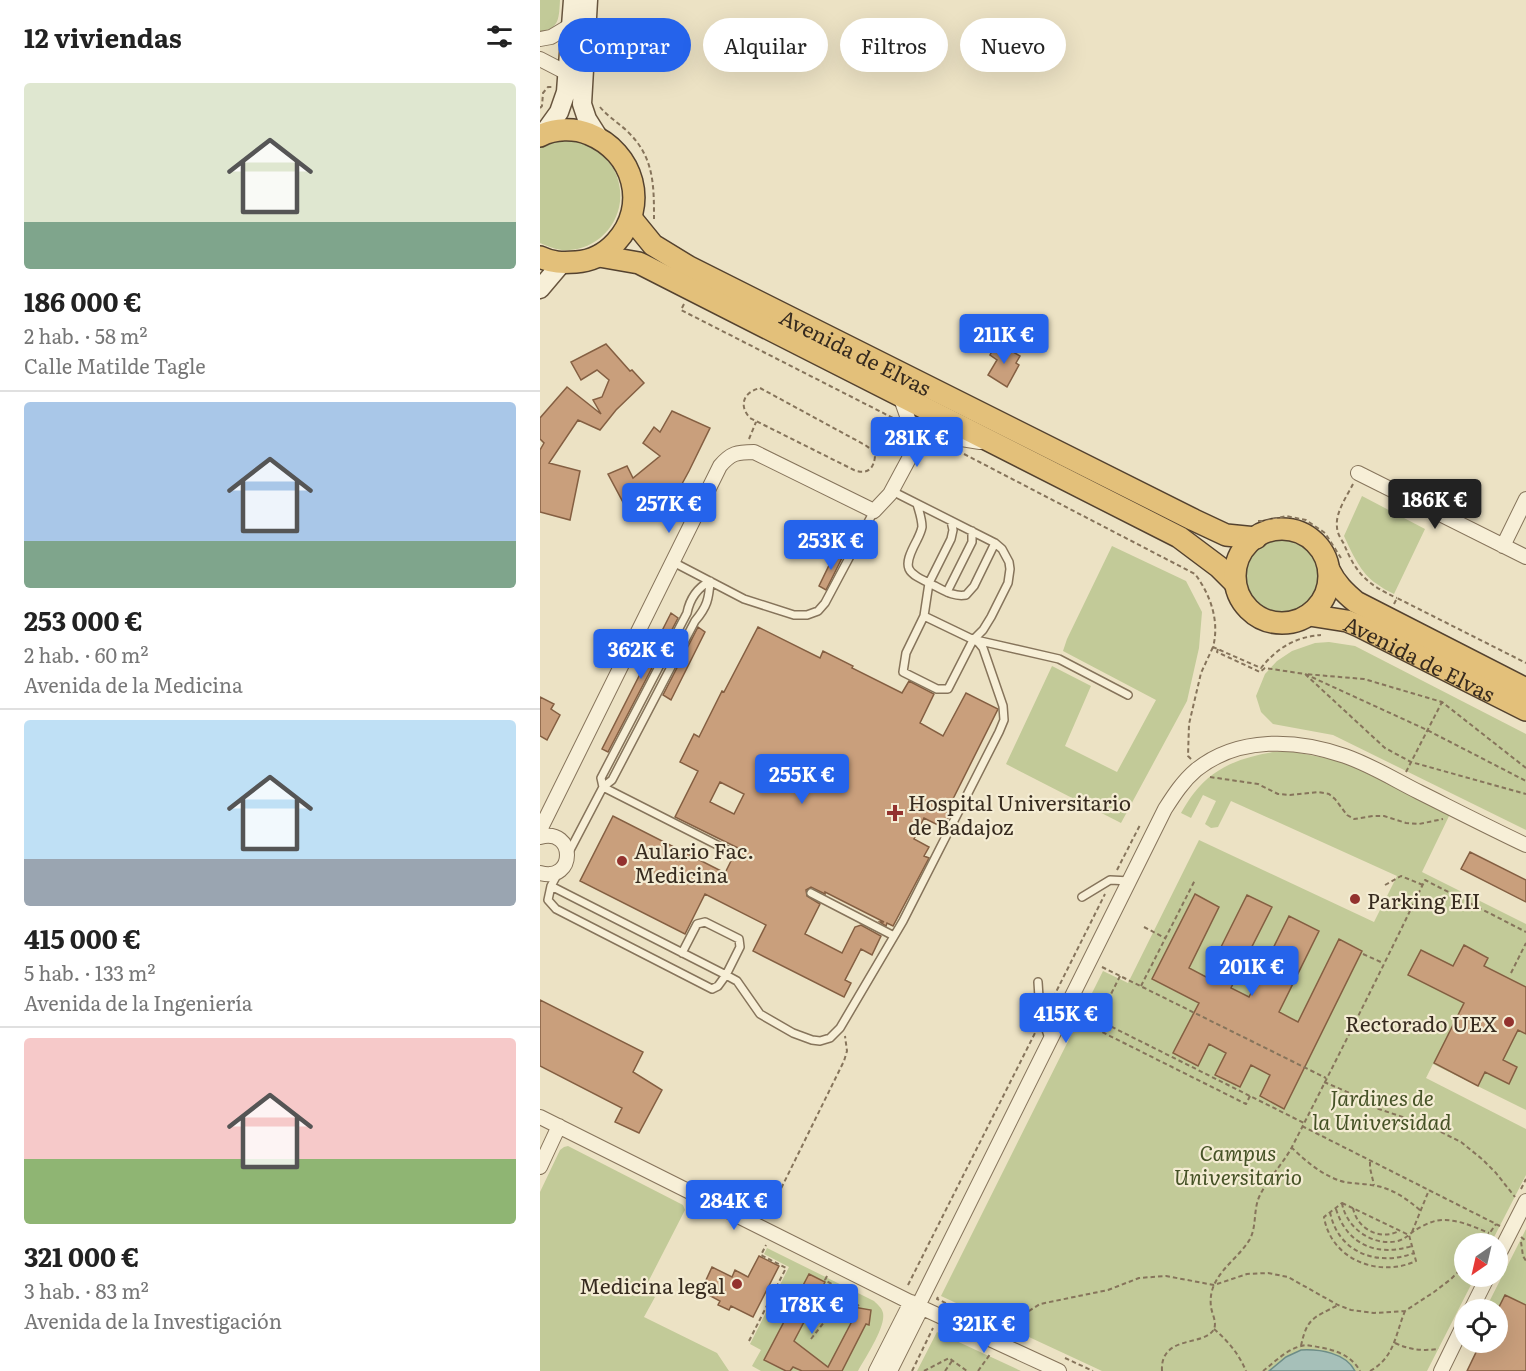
<!DOCTYPE html>
<html lang="es">
<meta charset="utf-8">
<style>
:root{--surface:#fff;--page:#f2f2f2;--text:#222;--muted:#767676;--line:#e0e0e0;--accent:#2563eb}
body{margin:0;font-family:Literata,serif;background:var(--page);color:var(--text);height:100vh;display:flex;flex-direction:column;font-size:22px;white-space:nowrap}
*{box-sizing:border-box;margin:0}
p{font-size:20px;color:var(--muted)}
.icon{flex:none;width:33px;height:33px;fill:none;stroke:currentColor;stroke-width:2;stroke-linecap:round;stroke-linejoin:round}
.map{position:relative;flex:1;overflow:hidden}
.side{display:flex;flex-direction:column;background:var(--surface);width:540px}
.side>*{flex:none}
.banner{position:absolute;left:18px;top:18px;width:570px;height:54px;display:flex;gap:12px}
.needle{width:39px;rotate:214deg}
.tools{position:absolute;left:914px;top:1233px;display:grid;gap:12px}
.tools a{display:grid;place-items:center;width:54px;height:54px;border-radius:50%;background:var(--surface);box-shadow:0 6px 24px #0002;font-size:30px}
.price{position:absolute;translate:-50% -51px;padding:0 14px;border-radius:6px;background:var(--accent);color:#fff;font-size:20px;line-height:39px;filter:drop-shadow(0 2px 3px #0008)}
.price::after{content:'';position:absolute;left:50%;top:36px;width:18px;height:14px;margin-left:-9px;background:inherit;clip-path:polygon(0 0,100% 0,50% 100%)}
.price.selected{background:#222;color:#fff}
ul{padding:0;list-style:none}
li{display:grid;align-content:center;gap:12px;height:318px;padding:0 24px}
li+li{border-top:2px solid var(--line)}
li span{display:grid;place-items:center;height:186px;border-radius:6px;color:#555}
li>.icon{margin-inline-start:auto}
span .icon{width:108px;height:108px;fill:#fffc;stroke-width:1}
li b{font-size:26px}
h2{display:flex;justify-content:space-between;align-items:center;height:72px;padding:0 24px;font-size:26px}
.tag{padding:0 21px;border-radius:27px;background:var(--surface);box-shadow:0 6px 24px #0002;font-size:21px;line-height:54px}
.tag.selected{background:var(--accent);color:#fff}
main{display:flex;flex:1;min-height:0}
.map>svg:first-child{display:block}
.green{fill:#c2ca98}
.water{fill:#a6c0b9;stroke:#6d8d87;stroke-width:1.5}
.building{fill:#c99f7c;stroke:#845f42;stroke-width:1.5;fill-rule:evenodd}
.lines{fill:none;stroke-linecap:round;stroke-linejoin:round}
.service-casing{stroke:#86745b;stroke-width:10}
.minor-casing{stroke:#86745b;stroke-width:16}
.secondary-casing{stroke:#68553e;stroke-width:21}
.trunk-casing{stroke:#54422f;stroke-width:24}
.path{stroke:#86745b;stroke-width:2;stroke-dasharray:4.5 3;stroke-linecap:butt}
.service{stroke:#f7efd7;stroke-width:7}
.minor{stroke:#f7efd7;stroke-width:14}
.secondary{stroke:#f7efd7;stroke-width:18}
.trunk{stroke:#e3c07a;stroke-width:21}
.poi-dot{fill:#93322e;stroke:#f4ecd3;stroke-width:2}
.labels{text-anchor:middle;dominant-baseline:central;stroke-width:4.5;stroke-linejoin:round;paint-order:stroke}
.street-label{font-size:21px;fill:#372b1f;stroke:#f4ecd3}
.poi-label{font-size:21px;fill:#372b1f;stroke:#f4ecd3;text-anchor:start}
.park-label{font-size:21px;font-style:italic;fill:#455226;stroke:#f4ecd3}
</style>
<main>
<section class="side">
<h2>12 viviendas<svg class="icon" aria-label="filters" viewBox="0 0 24 24"><path d="M4 7h16M4 17h16"/><circle cx="9" cy="7" r="2"/><circle cx="15" cy="17" r="2"/></svg></h2>
<ul>
<li><span style="background:linear-gradient(#dfe7d0 75%,#7fa58c 0)"><svg class="icon" aria-label="home" viewBox="0 0 24 24"><path d="M3 11l9-7 9 7M6 9v11h12V9"/></svg></span><div><b>186 000 €</b><p>2 hab. · 58 m²</p><p>Calle Matilde Tagle</p></div></li>
<li><span style="background:linear-gradient(#a9c7e8 75%,#7fa58c 0)"><svg class="icon" aria-label="home" viewBox="0 0 24 24"><path d="M3 11l9-7 9 7M6 9v11h12V9"/></svg></span><div><b>253 000 €</b><p>2 hab. · 60 m²</p><p>Avenida de la Medicina</p></div></li>
<li><span style="background:linear-gradient(#bfe0f5 75%,#9aa5b1 0)"><svg class="icon" aria-label="home" viewBox="0 0 24 24"><path d="M3 11l9-7 9 7M6 9v11h12V9"/></svg></span><div><b>415 000 €</b><p>5 hab. · 133 m²</p><p>Avenida de la Ingeniería</p></div></li>
<li><span style="background:linear-gradient(#f6c9c9 65%,#8fb573 0)"><svg class="icon" aria-label="home" viewBox="0 0 24 24"><path d="M3 11l9-7 9 7M6 9v11h12V9"/></svg></span><div><b>321 000 €</b><p>3 hab. · 83 m²</p><p>Avenida de la Investigación</p></div></li>
</ul>
</section>
<div class="map">
<svg width="986" height="1371" viewBox="0 0 986 1371">
<rect width="100%" height="100%" fill="#ece2c4"/>
<path class="green" d="M0,0H20C19,16 20,30 0,31Z
M27,141C33,142 39,142 45,144C52,147 58,152 64,157C72,165 77,173 79,184C87,219 58,253 22,250C14,249 7,246 0,243V148L14,142Z
M822,496L885,529L854,594C848,591 842,588 837,584C821,574 812,553 804,536Z
M703 576a39 39 0 1 1 78 0a39 39 0 1 1-78 0Z
M572,546L646,581L662,612L659,648L647,701L581,823L466,764L512,666L551,686L525,746L577,772L616,700L523,651L527,639Z
M789,642L815,646L986,734V830L793,735L733,724L721,712L716,696L725,674L737,661L752,651L775,643Z
M733,752H754L796,760L816,768L910,814L882,872L986,924V1110L893,1064L886,1078L986,1129V1175L951,1243L924,1244V1276L935,1277L887,1371H562L401,1296L563,971L588,983L659,840L834,922L857,876L691,801L678,827L671,828L665,824L676,801L663,795L651,818L641,813C645,806 649,799 654,793C674,767 702,757 733,752Z
M28,1146L143,1205L145,1210L104,1290L115,1297L104,1317L177,1353L189,1371H0V1192L20,1150L24,1147Z
M986,1229V1305L965,1295L957,1311V1310H945Z
M227,1248L334,1301C338,1305 342,1308 343,1313C346,1327 325,1358 318,1371H221L212,1366L221,1350L210,1344L249,1267L224,1254Z
M397,1332L481,1371H377Z"/>
<path class="water" d="M761,1350C780,1349 806,1353 815,1371H729L746,1357Z"/>
<path class="building" d="M66,344L90,371L92,370L104,383L76,410L60,430L38,420L9,463L40,471L30,520L0,512V450L4,443L0,439V418L27,387L61,414L53,400L62,397L69,380L57,370L41,380L31,362Z
M463,346L480,356L476,363L479,365L467,387L448,375L457,360L450,355L454,347L461,351Z
M132,411L170,428L149,471L130,506L93,521L68,474L87,466L93,478L120,456L103,443L114,427L120,432Z
M295,553L303,556L286,590L279,586Z
M131,613L138,618L68,752L62,749Z
M158,627L165,632L131,700L123,695Z
M218,627L280,658L283,651L313,666L312,668L362,693L369,681L394,694L380,723L403,736L426,693L458,709L409,807L413,808L406,822L402,827L384,818L374,839L389,847L384,856L389,858L353,926L347,923L346,926L340,922H344L285,892V894L271,887L266,890L267,896L280,904L265,934L302,953L315,927L321,925L341,936L332,955L321,949L305,980L311,983L304,997L213,951L226,925L165,894L145,934L40,881L73,816L185,873L193,857L196,855L198,848L135,817L158,771L140,762L154,734L159,737L182,691L184,692ZM180,782L204,794L194,814L170,802Z
M0,697L14,704L11,709L20,715L7,740L0,736Z
M930,852L986,880V902L921,869Z
M655,894L679,907L649,968L666,977L707,895L732,907L691,988L709,997L749,916L779,931L739,1012L758,1022L799,939L822,951L744,1109L720,1096L730,1075L711,1065L700,1087L675,1075L686,1053L669,1044L658,1066L633,1053L659,1003L612,979Z
M924,945L948,958L944,966L986,987V1034L978,1030L963,1060L977,1067L969,1084L945,1072L938,1086L894,1063L924,1003L868,975L881,950L913,966Z
M0,1000L103,1052L93,1072L122,1090L99,1133L75,1122L82,1108L0,1066Z
M219,1256L239,1266L213,1317L191,1306L189,1310L178,1305L180,1301L161,1291L172,1267L192,1277L195,1270L208,1277Z
M269,1274L285,1282L254,1341L288,1367L311,1323L314,1307L331,1310L329,1325L326,1324L302,1371H262L253,1367L250,1371H246L224,1360Z
M965,1295L986,1305V1371H927L941,1342H957V1311Z"/>
<g class="lines">
<g class="service-casing">
<path id="service" d="M352,491L455,543L462,549L469,562L470,569L468,583L451,617L443,630L433,640L408,689H397L363,672L366,653L384,616L389,583L411,539L413,530L411,521
M377,504C379,511 382,519 382,527C381,532 379,536 377,540C361,570 366,572 395,586C405,591 414,597 426,595L434,586L455,543
M133,562L204,599L254,615H267L278,611L285,603L334,511
M407,592L432,542V531
M436,640L519,659L588,695
M63,787L191,852
M28,854L63,787L72,780L155,621C167,607 169,599 170,581C157,588 150,598 147,613L61,778L63,787
M11,886L186,975L178,986L172,989L16,909L8,900L11,886L18,873
M271,893L354,936
M542,897L570,880L590,881
M142,953L157,924L165,922L199,939L200,947L186,975L197,981L220,1014L253,1033L272,1040L280,1041L290,1038L300,1028L363,921L459,732L464,720L463,706L443,648L438,642L384,616
M498,982L500,1013L509,1038"/>
</g>
<g class="minor-casing">
<path id="minor" d="M0,39L11,37L31,25
M0,59L25,72L28,78
M360,396L371,427L372,453L393,438L403,436L440,442
M818,473L986,557
M963,546L986,499
M0,830L180,466C191,453 197,452 214,452L334,511L350,494L372,453
M0,837C36,827 36,883 0,873
M0,1117L378,1306L519,1371
M0,1167L19,1126
M957,1258L986,1201
M378,1306L625,809C634,795 643,781 656,770C698,736 757,739 805,756C831,765 855,780 879,792C915,810 950,828 986,845
M931,1310L948,1276
M336,1371L371,1302
M350,1371L382,1307
M901,1371L924,1324"/>
</g>
<g class="secondary-casing">
<path id="secondary" d="M48,0L42,104L47,119L59,138
M4,133L19,112L26,92L33,0
M0,289L22,263"/>
</g>
<g class="trunk-casing">
<g id="trunk">
<path d="M0,136C14,128 35,128 49,134C94,152 109,206 76,242C65,254 51,261 36,262C23,263 12,263 0,257"/>
<path id="s1" d="M91,218L113,245L149,267L654,520L686,535L716,538"/>
<path d="M59,256L99,263L639,537L679,567L695,583"/>
<circle cx="742" cy="576" r="47"/>
<path d="M789,570C796,584 804,592 816,602L986,689"/>
<path id="s2" d="M769,615L807,621L819,626L986,710"/>
</g>
</g>
<path class="path" d="M60,107C68,117 79,123 88,132C114,157 114,185 114,219
M0,108L2,106L3,93L8,87H12
M144,304L141,310L355,419
M220,388L325,445L332,450L335,456C334,469 327,475 314,470L210,418C198,405 204,392 220,388Z
M209,439L216,422
M424,454L655,574C670,594 680,621 673,647L721,668C737,648 755,637 781,635
M813,484C807,496 795,513 797,527C797,533 801,539 804,544C816,574 828,585 857,598
M718,521H726L746,516L766,520L785,533L801,558
M854,604L857,598L986,663
M678,649L677,652L720,672L725,668L765,674L887,730L986,781
M651,759L648,756L649,724L661,673L673,647
M986,768L902,702L824,679L765,674L845,748L871,762L986,794
M866,772L902,702
M670,777L718,784L738,794L750,795L778,792L789,794L795,799L807,815L814,819L833,816H844L866,823L879,824L903,819
M577,870L600,825
M845,885L861,876L883,885
M604,927L625,938
M823,954L843,963
M562,967L786,1078
M971,973L986,943
M580,976L554,1028L706,1104L710,1096
M601,986L655,880
M510,1004L565,894
M558,1020L764,1123
M784,1082L812,1094L833,1107L889,1126L921,1142L942,1159L956,1173L975,1197
M762,1126L960,1226
M751,1147C766,1161 779,1173 798,1180C808,1184 820,1183 831,1185C850,1187 866,1198 881,1211
M830,1162V1168L834,1185
M981,1189L986,1179
M802,1203L869,1235L876,1261C839,1278 791,1260 784,1217Z
M802,1203C806,1228 833,1247 858,1241C865,1239 868,1235 874,1231C880,1227 888,1223 895,1221C913,1217 932,1226 949,1233
M813,1208C817,1229 840,1241 859,1231
M796,1209C807,1245 837,1257 872,1246
M790,1212C798,1253 838,1267 874,1253
M228,1215L304,1061L307,1051L305,1036
M872,1232L889,1190
M981,1237L986,1241
M981,1242L983,1256L986,1261
M942,1244L956,1224
M287,1276L285,1280L305,1292L306,1295L319,1306
M368,1285L496,1031
M398,1297L397,1299L479,1337
M674,1329C688,1341 699,1354 706,1371
M468,1332L478,1318L500,1304L568,1290L599,1278L626,1276L674,1285L707,1274L728,1273L748,1277L798,1305L811,1310L834,1313L865,1311L894,1292L911,1279L924,1266
M271,1339L302,1299L306,1295
M209,1341L246,1268L221,1255L226,1245
M855,1343C870,1350 882,1351 899,1349
M761,1346C767,1317 774,1318 798,1305
M525,1358L553,1371
M372,1371L393,1328
M384,1371L409,1358L427,1371
M405,1371L412,1361
M438,1371L451,1353
M622,1371C620,1334 665,1347 674,1329C677,1322 672,1314 671,1307C670,1299 671,1292 674,1285C682,1267 700,1256 710,1239C717,1225 713,1209 720,1195C729,1177 744,1163 753,1145C798,1057 842,969 885,880L986,932
M723,1371C736,1361 749,1347 766,1345C786,1348 809,1351 820,1371
M830,1371C855,1357 855,1335 865,1311"/>
<use href="#service" class="service"/>
<use href="#minor" class="minor"/>
<use href="#secondary" class="secondary"/>
<use href="#trunk" class="trunk"/>
</g>
<g class="poi-dot">
<path d="M352 804h6v6h6v6h-6v6h-6v-6h-6v-6h6z"/>
<circle cx="82" cy="861" r="6"/>
<circle cx="815" cy="899" r="6"/>
<circle cx="969" cy="1022" r="6"/>
<circle cx="197" cy="1284" r="6"/>
</g>
<g class="labels">
<g class="street-label">
<text stroke="none"><textPath href="#s1" startOffset="264">Avenida de Elvas</textPath></text>
<text stroke="none"><textPath href="#s2" startOffset="120">Avenida de Elvas</textPath></text>
</g>
<g class="poi-label">
<text x="368" y="801">Hospital Universitario<tspan x="368" dy="24">de Badajoz</tspan></text>
<text x="94" y="849">Aulario Fac.<tspan x="94" dy="24">Medicina</tspan></text>
<text x="827" y="899">Parking EII</text>
<text x="957" y="1022" text-anchor="end">Rectorado UEX</text>
<text x="185" y="1284" text-anchor="end">Medicina legal</text>
</g>
<g class="park-label">
<text x="842" y="1096">Jardines de<tspan x="842" dy="24">la Universidad</tspan></text>
<text x="698" y="1151">Campus<tspan x="698" dy="24">Universitario</tspan></text>
</g>
</g>
</svg>
<div class="tools">
<a><svg class="needle" viewBox="-14 -14 28 28"><path d="M0-13l5 13h-10z" fill="#e53935"/><path d="M0 13l5-13h-10z" fill="#767676"/></svg></a>
<a><svg class="icon" aria-label="locate" viewBox="0 0 24 24"><circle cx="12" cy="12" r="6"/><path d="M12 2v4M12 18v4M2 12h4M18 12h4"/></svg></a>
</div>
<b class="price" style="left:464px;top:365px">211K €</b>
<b class="price" style="left:377px;top:468px">281K €</b>
<b class="price selected" style="left:895px;top:530px">186K €</b>
<b class="price" style="left:129px;top:534px">257K €</b>
<b class="price" style="left:291px;top:571px">253K €</b>
<b class="price" style="left:101px;top:680px">362K €</b>
<b class="price" style="left:262px;top:805px">255K €</b>
<b class="price" style="left:712px;top:997px">201K €</b>
<b class="price" style="left:526px;top:1044px">415K €</b>
<b class="price" style="left:194px;top:1231px">284K €</b>
<b class="price" style="left:272px;top:1335px">178K €</b>
<b class="price" style="left:444px;top:1354px">321K €</b>
<div class="banner">
<a class="tag selected">Comprar</a>
<a class="tag">Alquilar</a>
<a class="tag">Filtros</a>
<a class="tag">Nuevo</a>
</div>
</div>
</main>
